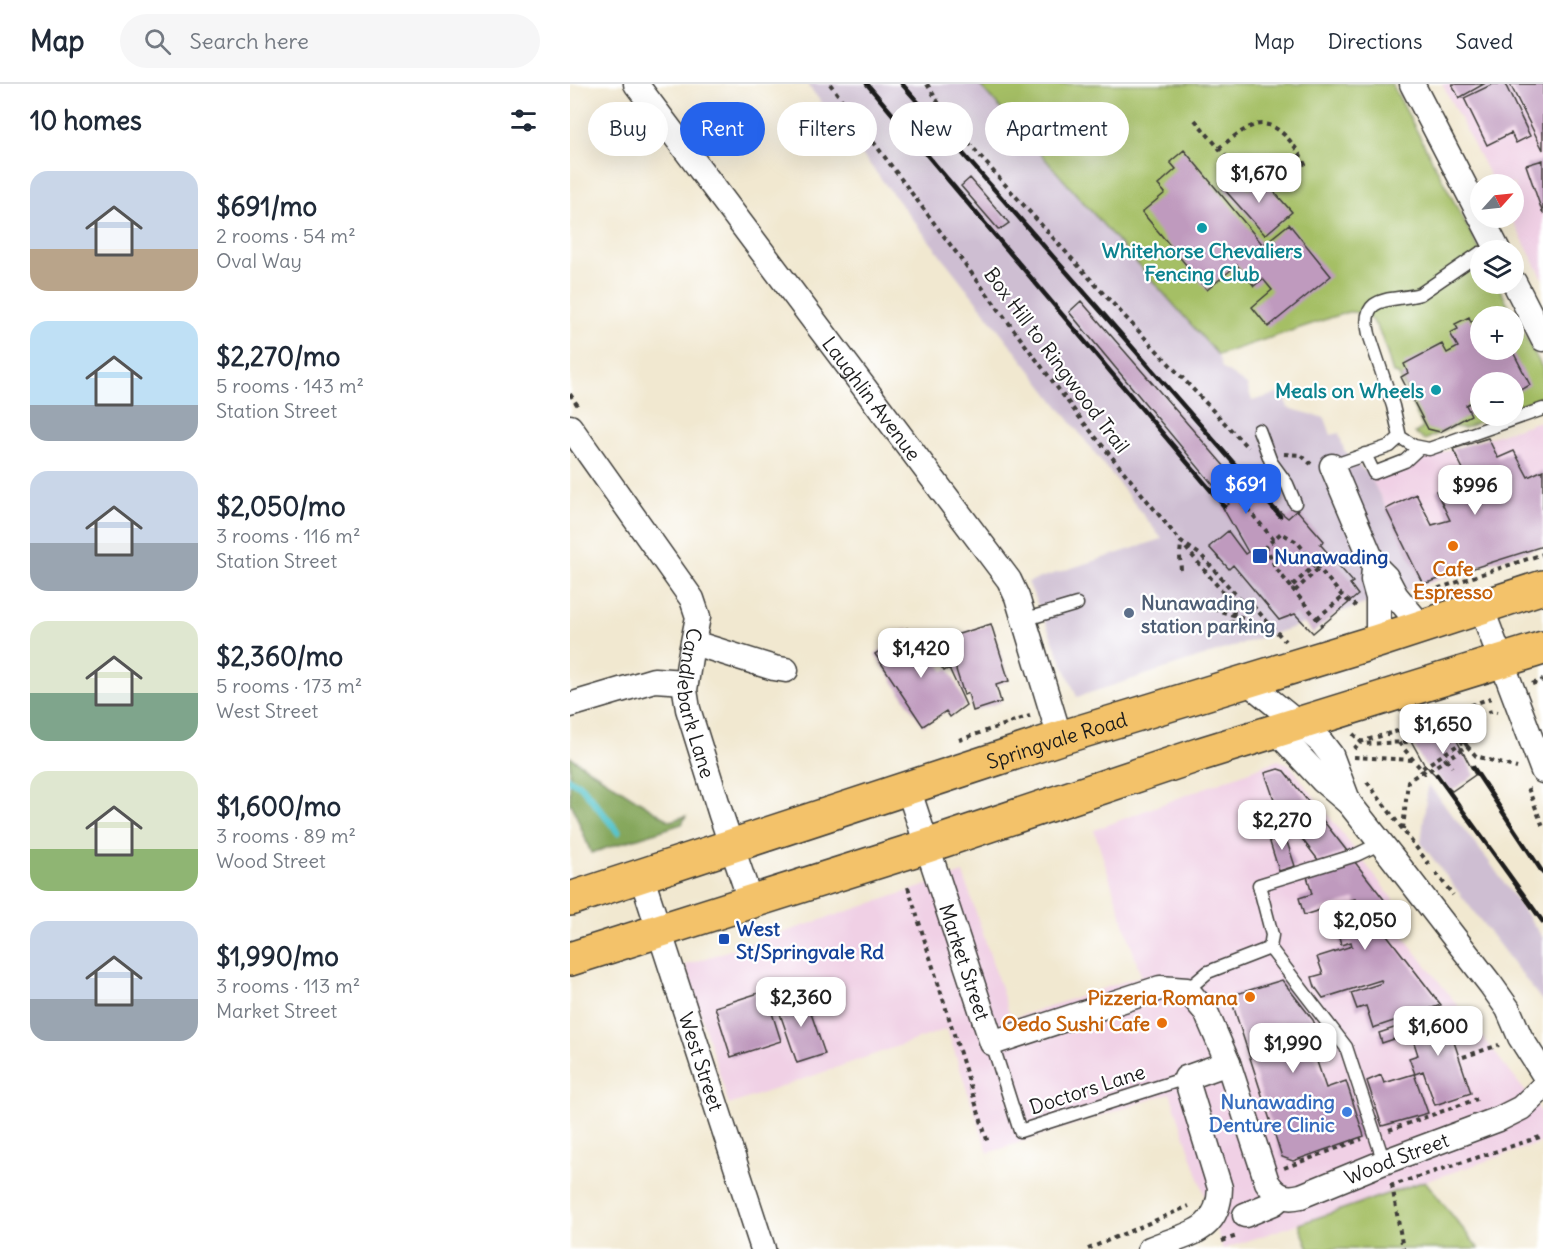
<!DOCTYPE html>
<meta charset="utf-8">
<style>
:root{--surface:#fff;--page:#f6f6f7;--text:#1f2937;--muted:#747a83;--line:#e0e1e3;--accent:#2563eb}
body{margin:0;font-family:Delius,sans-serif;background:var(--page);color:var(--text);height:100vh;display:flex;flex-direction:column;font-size:22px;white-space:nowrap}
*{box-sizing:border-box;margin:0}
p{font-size:20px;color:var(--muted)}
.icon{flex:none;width:33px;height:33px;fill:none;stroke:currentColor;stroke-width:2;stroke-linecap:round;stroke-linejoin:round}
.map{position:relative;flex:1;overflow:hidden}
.sheet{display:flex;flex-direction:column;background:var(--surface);width:570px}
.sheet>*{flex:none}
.top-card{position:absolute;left:18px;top:18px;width:570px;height:54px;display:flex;gap:12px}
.needle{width:39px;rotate:63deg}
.tools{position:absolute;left:900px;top:90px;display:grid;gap:12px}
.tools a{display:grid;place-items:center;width:54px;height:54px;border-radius:50%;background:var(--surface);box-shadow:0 6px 24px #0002;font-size:30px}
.price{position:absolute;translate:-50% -51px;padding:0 14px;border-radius:12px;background:#fff;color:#222;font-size:20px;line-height:39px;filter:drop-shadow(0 2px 3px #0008)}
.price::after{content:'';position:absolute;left:50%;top:36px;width:18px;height:14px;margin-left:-9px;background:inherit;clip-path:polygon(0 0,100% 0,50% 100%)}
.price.on{background:var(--accent);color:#fff}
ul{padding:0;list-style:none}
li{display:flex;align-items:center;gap:18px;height:150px;padding:0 30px}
li span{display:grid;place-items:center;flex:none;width:168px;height:120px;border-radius:18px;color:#555}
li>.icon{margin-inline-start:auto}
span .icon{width:72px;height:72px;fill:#fffc;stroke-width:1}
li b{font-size:26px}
h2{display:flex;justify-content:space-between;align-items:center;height:72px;padding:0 30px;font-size:26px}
.tag{padding:0 21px;border-radius:27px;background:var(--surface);box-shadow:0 6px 24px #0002;font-size:21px;line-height:54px}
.tag.on{background:var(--accent);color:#fff}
header{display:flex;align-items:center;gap:36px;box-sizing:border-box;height:84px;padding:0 30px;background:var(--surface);border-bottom:2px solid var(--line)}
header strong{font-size:28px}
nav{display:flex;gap:33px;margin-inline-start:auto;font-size:21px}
.search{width:420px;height:54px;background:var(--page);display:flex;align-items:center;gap:15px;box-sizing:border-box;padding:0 21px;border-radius:33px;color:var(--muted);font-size:22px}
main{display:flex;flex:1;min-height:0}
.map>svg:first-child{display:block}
.built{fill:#f0d0e5}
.industrial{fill:#cebed2}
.green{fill:#a5bf65;stroke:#606e40;stroke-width:1.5;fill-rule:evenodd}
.forest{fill:#84a65a;stroke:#50613b;stroke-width:1.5}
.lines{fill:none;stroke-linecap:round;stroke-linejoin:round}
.stream{stroke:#57c5cc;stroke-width:7}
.building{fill:#bf9abe}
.lane-casing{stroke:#3c3b37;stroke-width:15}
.street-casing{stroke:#3c3b37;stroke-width:27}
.highway-casing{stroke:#3c3b37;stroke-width:36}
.path{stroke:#3c3b37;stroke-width:4;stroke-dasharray:4.5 4.5;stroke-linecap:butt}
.lane{stroke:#fff;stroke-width:12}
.street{stroke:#fff;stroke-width:24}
.highway{stroke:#f3c26a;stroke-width:33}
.rail{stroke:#1c1c1c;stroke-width:4.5}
.culture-dot{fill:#0f9aa8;stroke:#fff;stroke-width:2}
.food-dot{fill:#e8710a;stroke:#fff;stroke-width:2}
.transit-dot{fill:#1a4fb4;stroke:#fff;stroke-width:2}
.service-dot{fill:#5c6f8a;stroke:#fff;stroke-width:2}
.shop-dot{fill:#3f7fe0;stroke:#fff;stroke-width:2}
.labels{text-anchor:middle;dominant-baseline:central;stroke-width:4.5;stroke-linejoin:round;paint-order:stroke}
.culture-label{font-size:20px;font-weight:bold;fill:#0d838f;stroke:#fff}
.street-label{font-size:20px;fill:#1c1c1c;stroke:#fff}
.transit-label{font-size:20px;font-weight:bold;fill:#164399;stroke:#fff;text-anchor:start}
.food-label{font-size:20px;font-weight:bold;fill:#c56008;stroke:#fff;text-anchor:end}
.service-label{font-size:20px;font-weight:bold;fill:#4e5e75;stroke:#fff;text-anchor:start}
.shop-label{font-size:20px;font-weight:bold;fill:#366cbe;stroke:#fff;text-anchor:end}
</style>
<header>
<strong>Map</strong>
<div class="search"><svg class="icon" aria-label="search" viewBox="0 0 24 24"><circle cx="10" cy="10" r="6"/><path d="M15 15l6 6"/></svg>Search here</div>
<nav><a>Map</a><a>Directions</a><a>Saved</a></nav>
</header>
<main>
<section class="sheet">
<h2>10 homes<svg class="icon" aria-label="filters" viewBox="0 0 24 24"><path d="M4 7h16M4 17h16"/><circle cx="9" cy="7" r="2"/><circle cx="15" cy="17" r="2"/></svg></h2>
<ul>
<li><span style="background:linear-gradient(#c9d6e8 65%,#b9a48a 0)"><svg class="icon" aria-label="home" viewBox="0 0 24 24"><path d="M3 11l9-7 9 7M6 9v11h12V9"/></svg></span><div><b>$691/mo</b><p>2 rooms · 54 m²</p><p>Oval Way</p></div></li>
<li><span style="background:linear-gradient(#bfe0f5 70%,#9aa5b1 0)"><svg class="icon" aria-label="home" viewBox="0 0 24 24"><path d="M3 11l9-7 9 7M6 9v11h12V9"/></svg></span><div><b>$2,270/mo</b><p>5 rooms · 143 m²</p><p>Station Street</p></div></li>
<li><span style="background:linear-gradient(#c9d6e8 60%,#9aa5b1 0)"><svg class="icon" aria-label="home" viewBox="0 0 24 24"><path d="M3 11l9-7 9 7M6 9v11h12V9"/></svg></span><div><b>$2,050/mo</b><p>3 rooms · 116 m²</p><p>Station Street</p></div></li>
<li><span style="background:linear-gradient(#dfe7d0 60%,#7fa58c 0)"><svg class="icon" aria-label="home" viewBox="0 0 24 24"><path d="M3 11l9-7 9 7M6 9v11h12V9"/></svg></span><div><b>$2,360/mo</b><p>5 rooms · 173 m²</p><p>West Street</p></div></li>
<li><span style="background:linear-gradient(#dfe7d0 65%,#8fb573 0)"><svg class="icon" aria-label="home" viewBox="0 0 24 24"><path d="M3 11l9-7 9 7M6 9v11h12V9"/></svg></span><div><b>$1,600/mo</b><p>3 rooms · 89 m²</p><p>Wood Street</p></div></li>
<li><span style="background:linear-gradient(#c9d6e8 65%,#9aa5b1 0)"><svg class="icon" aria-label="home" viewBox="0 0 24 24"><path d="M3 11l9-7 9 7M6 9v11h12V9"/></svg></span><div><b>$1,990/mo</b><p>3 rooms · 113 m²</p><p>Market Street</p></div></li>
</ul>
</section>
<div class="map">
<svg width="973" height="1165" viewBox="0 0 973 1165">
<rect width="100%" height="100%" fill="#fff"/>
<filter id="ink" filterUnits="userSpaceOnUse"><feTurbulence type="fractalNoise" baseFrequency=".0167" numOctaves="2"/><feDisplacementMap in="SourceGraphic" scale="12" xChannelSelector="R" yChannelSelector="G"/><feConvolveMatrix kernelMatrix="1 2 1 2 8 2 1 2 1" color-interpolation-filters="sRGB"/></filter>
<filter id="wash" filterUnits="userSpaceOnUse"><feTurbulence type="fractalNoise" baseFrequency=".008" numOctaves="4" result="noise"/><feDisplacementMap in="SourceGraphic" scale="24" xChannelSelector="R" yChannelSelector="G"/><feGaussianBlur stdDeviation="1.35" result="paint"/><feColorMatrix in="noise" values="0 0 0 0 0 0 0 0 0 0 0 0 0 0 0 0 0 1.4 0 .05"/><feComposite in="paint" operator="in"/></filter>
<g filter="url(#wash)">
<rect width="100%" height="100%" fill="#f1e8d0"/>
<path class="built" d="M872,0H973V195L941,134H944V100H924Z
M973,336V462L887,489L854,501L800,392Z
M708,676L719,680L837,834L826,843L973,1030V1058L653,1165L600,1009L418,1069L377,945L159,1021L115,881L393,789L441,935L571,892L524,746Z"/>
<path class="industrial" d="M237,0H409L641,261L648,271L652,284L677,301L682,317L713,308L718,324L755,334L761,351L769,349L774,366L800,392L854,501L507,613L458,498L592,455Z
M858,700L918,776L973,854V918L851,759Z"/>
<path class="green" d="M409,0H822L910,167V200H927L973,285V312L944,323V298H910V332H923L895,344L883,343L855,356L845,349L853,344L828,290L823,289C814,263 811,226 778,228L648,271ZM910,232H944V266H910Z
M855,1097L909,1165H739L729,1140Z"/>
<path class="forest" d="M0,673L100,737L116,732L112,740L21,769L2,721L0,720Z"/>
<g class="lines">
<path class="stream" d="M0,696L11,702L48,748"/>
</g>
<g id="blocks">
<path class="building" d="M882,0H914L889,14Z
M923,0H935L960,52L946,59L941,49L917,61L894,14Z
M940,0H973V66Z
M614,66L693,161L719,140L761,192L698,243L682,223L702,206L693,195L684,202L667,181L637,206L572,128L595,109L588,101L606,85L600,78Z
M973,76V130L956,81Z
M667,92L679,106L692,94L722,128L695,151L653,104Z
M400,94L439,139L429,146L391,102Z
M511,217L675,406L679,403L718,434L727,426L754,457L750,460L783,498L780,500L788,511L743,549L725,530L709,536L663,481L659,485L639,463L658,447L675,470L678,468L653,424L659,420L499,228Z
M899,233L901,238L910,233V266H942L960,301L944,310V298H910V326L906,329L901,318L896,321L901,331L870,348L858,345L831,293L838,289L834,280L872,260L877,269L888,263L880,249L888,245L885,240Z
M918,354L928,374L944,367L958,393L973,386V462L853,500L816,425L846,410L862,441L880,436L866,407L880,399L881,401L897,393L883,365Z
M421,540L439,597L426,601L431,618L403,627L398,609L394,611L376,554Z
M337,544L356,571L361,568L374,587L379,584L396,621L380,633L376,627L353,642L305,570L323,558L321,555Z
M869,634L887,657L905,691L882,707L854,680L840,655Z
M708,685L714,687L777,767L749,777L722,742L717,727L709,730L695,689Z
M710,743L713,750L714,749L725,782L709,787L699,755L706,753L703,745Z
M784,777L819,822L800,829L871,921L803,944L796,922L787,925L781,909L812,899L811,896L753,914L745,903L742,893L753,890L747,873L782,862L781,858L771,861L765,840L790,832L785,815L734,831L729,814L742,810L737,792Z
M712,896L743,936L749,950L739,954L756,1004L776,997L794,1052L723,1077L712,1073L660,912Z
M195,907L211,957L161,973L145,923Z
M234,909L255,970L227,979L206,918Z
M873,925L901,1009L865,1021L853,987L845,990L839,974L848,971L837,937Z
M827,943L830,953L812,959L809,949Z
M844,990L858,1029L812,1042L797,997L811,991L814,999Z"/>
</g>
</g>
<g filter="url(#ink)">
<use href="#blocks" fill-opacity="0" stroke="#3c3b37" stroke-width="1.5"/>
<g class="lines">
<g class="lane-casing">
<path id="lane" d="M689,346L701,378L717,400L725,419
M830,353L823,322L799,250C789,208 825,218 850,210L910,169
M795,370L804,389L835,377L849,364
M762,382L820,362L830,353L844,362L859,365L973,325
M453,536L507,520
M811,759L786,771L689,801L702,851L700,864L776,963L814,1078
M617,906L638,888L700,864
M422,959L450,1047L616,994"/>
</g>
<g class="street-casing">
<g id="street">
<path id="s1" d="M66,0L439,496L447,513L490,654"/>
<path d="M842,0L928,166"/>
<path d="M944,198L973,255"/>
<path id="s2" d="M0,343L122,515L128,533L120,573L115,606L118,625L151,731L181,819"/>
<path d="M762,382L804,481L816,493L826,512L852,543"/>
<path d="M804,484L803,496L808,514V557"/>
<path d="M911,523L973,687"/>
<path d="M124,559L204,584L216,586"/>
<path d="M676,597L751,658L761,671L779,719"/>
<path d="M0,621L84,596L116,598"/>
<path d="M706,647L753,697L779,719L822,773L921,901L938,925L950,953L973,989"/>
<path id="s3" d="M338,704L422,959L590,904L617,906L636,928L658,979L697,1098C706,1112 715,1116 731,1112L814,1078L929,1035L951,1024L973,1003"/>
<path id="s4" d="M71,791L193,1165"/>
<path d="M675,1131L704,1119L711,1113"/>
<path d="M580,1165C615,1150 649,1150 650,1104L616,994L658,979"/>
</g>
</g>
<g class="highway-casing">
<g id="highway">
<path id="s5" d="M0,815L490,654L808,557L973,503"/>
<path d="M0,875L357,762L631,670L973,564"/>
</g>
</g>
<path class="path" d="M260,0L510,334L611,458L631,471L674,520L684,523L715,557
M357,0L379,36L430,95L532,208L678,364
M625,36L682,103
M649,64C660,56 672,45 685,41C708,34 729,66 736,83
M0,310L8,322
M714,370L731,371L741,380
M660,404L704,456
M653,410L671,395
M616,464L665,523L662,539L647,544
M746,480L721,503L752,541
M611,486L610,472L611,458
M721,503L705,483L696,462L711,449L727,458L773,513L786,522
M725,507L749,484
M851,510L973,470
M643,525L681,536
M747,534L773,513
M962,600L973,596
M783,650L793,660L837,658L885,638L922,627L927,628
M389,656L460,632
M829,659L851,685L894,657L881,629
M897,662L906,672L947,684
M784,665L790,658L838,644L921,614
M784,673L843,676
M877,675L882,683
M852,686L855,689L897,662L894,657
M797,698L861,783
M958,704L973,743
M833,745L838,697L853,687
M866,789L883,811
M338,803L418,1059
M893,973L929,961
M819,1046L907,1015
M714,1084L792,1055
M822,1101L833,1165
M820,1102L973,1052
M652,1157L667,1152
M518,1165L619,1122"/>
<use href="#lane" class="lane"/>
<use href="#street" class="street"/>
<use href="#highway" class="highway"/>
<path class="rail" d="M297,0L654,422
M332,0L710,432
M903,683L973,789
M867,691L973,838"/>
</g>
</g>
<g class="culture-dot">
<circle cx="632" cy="144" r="6"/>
<circle cx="866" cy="306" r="6"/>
</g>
<g class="food-dot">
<circle cx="883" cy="462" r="6"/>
<circle cx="680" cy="913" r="6"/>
<circle cx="592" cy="939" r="6"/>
</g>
<g class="transit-dot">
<rect x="682" y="464" width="16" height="16" rx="3"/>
<rect x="148" y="849" width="12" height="12" rx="3"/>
</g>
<circle class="service-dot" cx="559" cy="529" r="6"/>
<circle class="shop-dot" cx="777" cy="1028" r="6"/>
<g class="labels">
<g class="culture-label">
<text x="632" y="166">Whitehorse Chevaliers<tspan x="632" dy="23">Fencing Club</tspan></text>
<text x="854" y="306" text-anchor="end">Meals on Wheels</text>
</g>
<g class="street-label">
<text transform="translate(487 276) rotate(53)">Box Hill to Ringwood Trail</text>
<text stroke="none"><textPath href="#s1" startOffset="393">Laughlin Avenue</textPath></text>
<text stroke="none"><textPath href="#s2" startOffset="318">Candlebark Lane</textPath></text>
<text stroke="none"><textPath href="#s5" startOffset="512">Springvale Road</textPath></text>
<text stroke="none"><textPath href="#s3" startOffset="183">Market Street</textPath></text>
<text stroke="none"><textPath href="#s4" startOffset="196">West Street</textPath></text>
<text transform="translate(517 1005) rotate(-18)">Doctors Lane</text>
<text stroke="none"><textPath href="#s3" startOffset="825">Wood Street</textPath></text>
</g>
<g class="transit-label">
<text x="704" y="472">Nunawading</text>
<text x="166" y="844">West<tspan x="166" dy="23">St/Springvale Rd</tspan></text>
</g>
<g class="food-label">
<text x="883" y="484" text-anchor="middle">Cafe<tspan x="883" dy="23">Espresso</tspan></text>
<text x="668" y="913">Pizzeria Romana</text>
<text x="580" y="939">Oedo Sushi Cafe</text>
</g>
<g class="service-label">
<text x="571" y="518">Nunawading<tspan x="571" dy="23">station parking</tspan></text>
</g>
<g class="shop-label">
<text x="765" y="1017">Nunawading<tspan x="765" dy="23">Denture Clinic</tspan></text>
</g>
</g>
</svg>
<div class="tools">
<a><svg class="needle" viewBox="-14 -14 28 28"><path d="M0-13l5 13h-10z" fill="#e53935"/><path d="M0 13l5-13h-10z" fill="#747a83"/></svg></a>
<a><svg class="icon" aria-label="layers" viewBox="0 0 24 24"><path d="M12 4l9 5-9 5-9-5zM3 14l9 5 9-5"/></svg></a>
<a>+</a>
<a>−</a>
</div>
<b class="price" style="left:689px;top:120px">$1,670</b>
<b class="price on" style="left:676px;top:431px">$691</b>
<b class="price" style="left:905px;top:432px">$996</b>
<b class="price" style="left:351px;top:595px">$1,420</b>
<b class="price" style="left:873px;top:671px">$1,650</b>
<b class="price" style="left:712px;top:767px">$2,270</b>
<b class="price" style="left:795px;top:867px">$2,050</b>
<b class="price" style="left:231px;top:944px">$2,360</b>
<b class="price" style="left:868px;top:973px">$1,600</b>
<b class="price" style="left:723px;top:990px">$1,990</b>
<div class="top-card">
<a class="tag">Buy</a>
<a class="tag on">Rent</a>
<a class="tag">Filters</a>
<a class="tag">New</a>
<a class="tag">Apartment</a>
</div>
</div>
</main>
